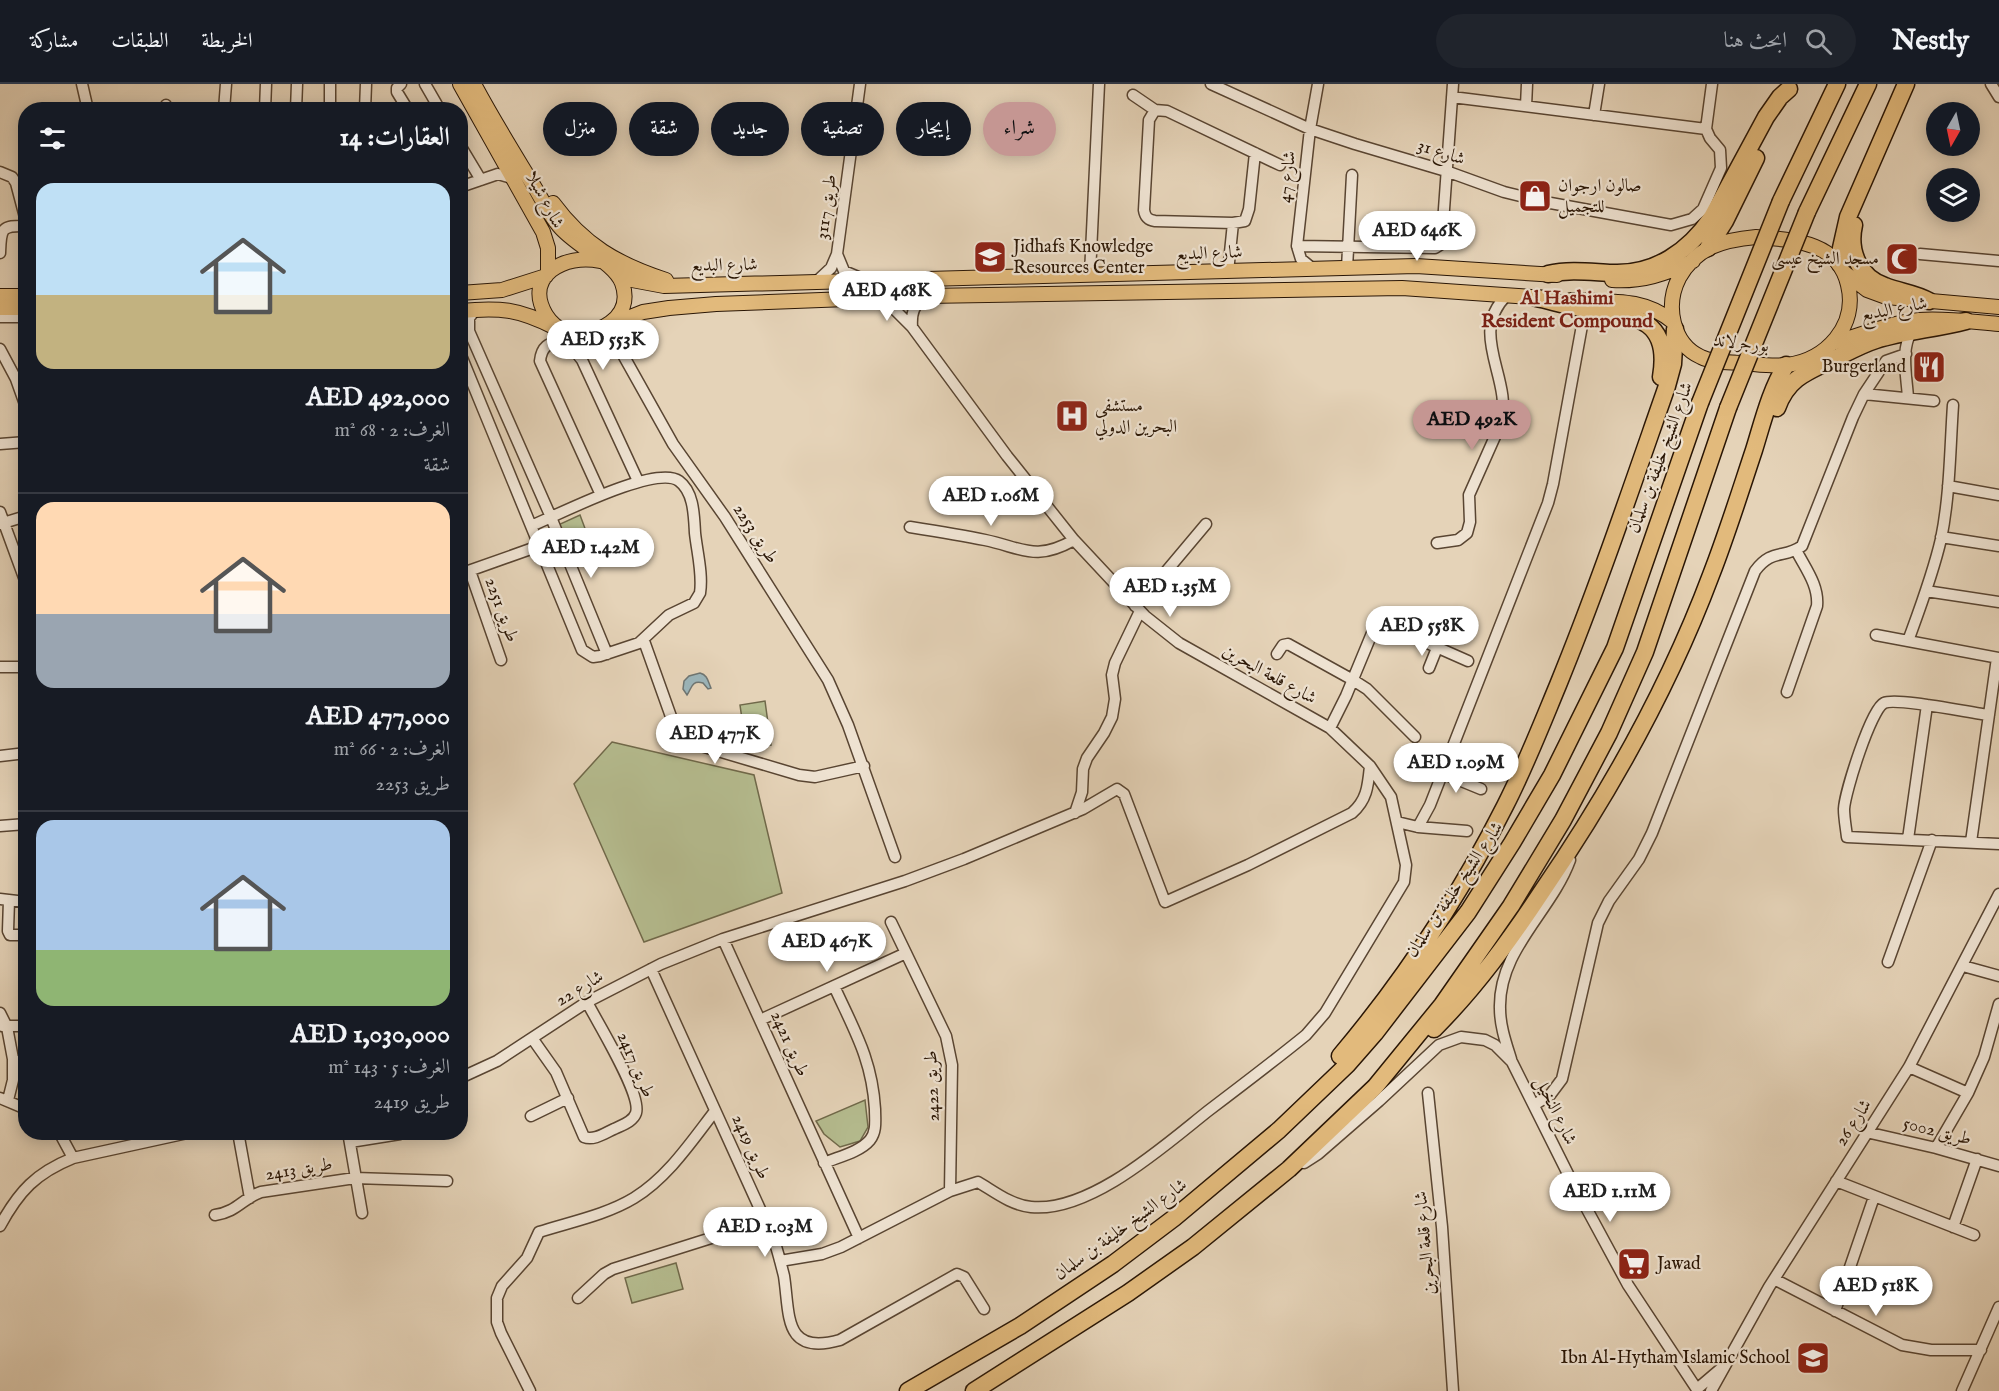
<!DOCTYPE html>
<html lang="ar">
<meta charset="utf-8">
<style>
:root{--surface:#171b24;--page:#20242c;--text:#f1f3f6;--muted:#9ea1a6;--line:#363941;--accent:#c59692}
body{margin:0;font-family:"IM FELL English",Amiri,serif;background:var(--page);color:var(--text);direction:rtl;height:100vh;display:flex;flex-direction:column;font-size:22px;white-space:nowrap}
*{box-sizing:border-box;margin:0}
p{font-size:20px;color:var(--muted)}
.icon{flex:none;width:33px;height:33px;fill:none;stroke:currentColor;stroke-width:2;stroke-linecap:round;stroke-linejoin:round}
.map{position:relative;flex:1;overflow:hidden;direction:ltr}
.panel{position:absolute;left:18px;top:18px;width:450px;height:1038px;display:flex;flex-direction:column;background:var(--surface);border-radius:24px;box-shadow:0 3px 15px #0003;direction:rtl}
.panel>*{flex:none}
.banner{position:absolute;left:486px;top:18px;width:570px;height:54px;direction:rtl;display:flex;gap:12px}
.needle{width:39px;rotate:189deg}
.buttons{position:absolute;left:1926px;top:18px;display:grid;gap:12px}
.buttons a{display:grid;place-items:center;width:54px;height:54px;border-radius:50%;background:var(--surface);box-shadow:0 3px 15px #0003;font-size:30px}
.price{position:absolute;translate:-50% -51px;padding:0 14px;border-radius:21px;background:#fff;color:#222;font-size:20px;line-height:39px;filter:drop-shadow(0 2px 3px #0008)}
.price::after{content:'';position:absolute;left:50%;top:36px;width:18px;height:14px;margin-left:-9px;background:inherit;clip-path:polygon(0 0,100% 0,50% 100%)}
.price.selected{background:var(--accent);color:#111}
ul{padding:0;list-style:none}
li{display:grid;align-content:center;gap:12px;height:318px;padding:0 18px}
li+li{border-top:2px solid var(--line)}
li span{display:grid;place-items:center;height:186px;border-radius:18px;color:#555}
li>.icon{margin-inline-start:auto}
span .icon{width:108px;height:108px;fill:#fffc;stroke-width:1}
li b{font-size:26px}
h2{display:flex;justify-content:space-between;align-items:center;height:72px;padding:0 18px;font-size:26px}
.pill{padding:0 21px;border-radius:27px;background:var(--surface);box-shadow:0 3px 15px #0003;font-size:21px;line-height:54px}
.pill.selected{background:var(--accent);color:#111}
header{display:flex;align-items:center;gap:36px;box-sizing:border-box;height:84px;padding:0 30px;background:var(--surface);border-bottom:2px solid var(--line)}
header strong{font-size:28px}
nav{display:flex;gap:33px;margin-inline-start:auto;font-size:21px}
.search{width:420px;height:54px;background:var(--page);display:flex;align-items:center;gap:15px;box-sizing:border-box;padding:0 21px;border-radius:33px;color:var(--muted);font-size:22px}
.map>svg:first-child{display:block}
.green{fill:#b5bc8f;stroke:#70694a;stroke-width:1.5}
.water{fill:#9bb5ba;stroke:#6e7572;stroke-width:1.5}
.lines{fill:none;stroke-linecap:round;stroke-linejoin:round}
.minor-casing{stroke:#594532;stroke-width:13}
.major-casing{stroke:#2a1605;stroke-width:16}
.highway-casing{stroke:#2a1605;stroke-width:19}
.minor{stroke:#eee2d1;stroke-width:10}
.major{stroke:#e2ba7c;stroke-width:14}
.highway{stroke:#e2ba7c;stroke-width:16}
.highway-bridge-casing{stroke:#2a1605;stroke-width:19;stroke-linecap:butt}
.highway-bridge{stroke:#e2ba7c;stroke-width:16}
.labels{text-anchor:middle;dominant-baseline:central;stroke-width:4.5;stroke-linejoin:round;paint-order:stroke}
.street-label{font-size:18px;fill:#2a1605;stroke:#eee2d1}
.poi-label{font-size:18px;fill:#2a1605;stroke:#eee2d1;text-anchor:start}
.neighbourhood-label{font-size:20px;font-weight:bold;fill:#7a1f14;stroke:#eee2d1}
</style>
<header>
<strong>Nestly</strong>
<div class="search"><svg class="icon" aria-label="search" viewBox="0 0 24 24"><circle cx="10" cy="10" r="6"/><path d="M15 15l6 6"/></svg>ابحث هنا</div>
<nav><a>الخريطة</a><a>الطبقات</a><a>مشاركة</a></nav>
</header>
<div class="map">
<svg width="1999" height="1307" viewBox="0 0 1999 1307">
<rect width="100%" height="100%" fill="#e5d3b8"/>
<filter id="stains"><feTurbulence type="fractalNoise" baseFrequency=".00333" numOctaves="4"/><feColorMatrix values="0 0 0 0 .2 0 0 0 0 .09 0 0 0 0 .02 0 0 0 .5 -.17"/></filter>
<radialGradient id="worn" r=".72"><stop offset=".6" stop-color="#630" stop-opacity="0"/><stop offset="1" stop-color="#630" stop-opacity=".3"/></radialGradient>
<path class="green" d="M580,431L596,474L576,481L558,441Z
M765,617L771,661L746,663L740,621Z
M612,658L754,691L782,809L644,858L574,700Z
M865,1016L868,1043L860,1057L840,1063L824,1050L816,1037Z
M676,1179L683,1205L632,1219L625,1194Z"/>
<path class="water" d="M700,589C708,591 708,598 711,604L708,605L703,599C691,596 692,604 687,611L683,605L684,597L689,592Z"/>
<g class="lines">
<g class="minor-casing">
<path id="minor" d="M82,0L88,26
M330,0V26
M401,0L397,4V8L408,26
M425,0L440,26
M860,0L837,170L844,187L863,195
M1211,0L1310,45L1355,60L1446,87L1504,108L1545,118L1671,141L1692,135L1703,125L1721,84L1720,66L1710,54L1706,45L1712,0
M1991,0L1999,13
M1133,11L1155,26
M1452,13L1706,45
M166,21V26
M1526,22L1527,0
M224,26L226,0
M265,26L266,0
M296,26L297,0
M365,26L366,0
M1594,31L1599,0
M460,61L481,96
M1255,69L1249,125L1245,137L1233,139L1155,137C1148,136 1145,133 1144,126L1149,36L1155,26L1167,27L1280,81
M0,88L12,93L16,99L26,137
M460,103L498,90L512,94
M1297,162L1435,164L1440,161L1442,153L1453,0
M0,169C1,146 0,141 26,142
M1920,170L1999,177
M1312,184L1301,175L1297,162L1310,45L1318,0
M1347,184L1352,91
M1228,188L1233,139
M1090,190L1099,0
M815,199L831,184L837,170
M476,225L469,234V247L550,431L607,570
M0,233H26
M610,241L622,269L673,360L725,433L828,596L848,641L895,773
M912,243C911,228 914,221 926,212
M0,265L16,295L26,323
M460,269L582,566L593,573L600,572L639,559L669,531L694,519L700,509C703,490 697,468 695,449C694,432 694,408 679,397C656,380 558,431 531,442
M1864,310L1934,317
M1908,314C1907,294 1900,265 1912,247
M0,360L26,358
M1948,402L1999,411
M601,411L540,277C543,248 571,259 582,276L638,397
M0,428L26,499
M0,440L26,432
M910,443C935,447 960,451 985,456C1023,464 1035,478 1074,456
M1941,453L1999,462
M1437,459L1458,456L1467,449L1470,438L1469,411L1501,339C1513,294 1467,250 1507,211
M470,487L501,576
M460,490L539,462
M1926,507L1999,518
M1135,522L1143,515L1206,440
M1876,551L1999,574
M644,557L674,641L680,652L691,659L799,691L815,693L864,682
M1908,557C1920,524 1933,490 1941,455C1950,411 1950,365 1953,321
M1277,570L1283,561L1288,560L1353,596L1367,605L1415,653
M0,583H26
M1429,584L1437,564
M1787,608L1817,522C1819,501 1805,484 1796,466
M1989,631C1971,629 1896,613 1884,619C1871,625 1845,708 1844,725C1844,734 1846,744 1847,753L1999,760
M1330,644L1346,612L1375,542L1382,539L1468,577
M0,672L26,669
M1442,689L1481,705
M1075,729L1082,708L1083,685L1087,674L1104,649L1112,633L1115,615L1112,591L1115,579L1140,527
M1397,738L1418,743L1467,747
M0,742L26,740
M1418,743L1430,721L1548,419L1553,400L1583,236L1589,225
M1908,755L1927,621
M1971,758L1997,574
M0,815L26,818
M9,816L8,847L10,851H26
M891,838L946,952L952,981L950,1107
M723,855L859,1154
M1888,878L1932,756
M1963,882L1999,892
M651,885L774,1156C778,1168 781,1180 784,1192C790,1231 783,1272 840,1256L957,1190L964,1193L984,1225
M0,929L7,943L13,975L26,983
M760,936L906,869
M2,942H26
M532,954L556,988L584,1053C594,1057 605,1049 614,1045C622,1041 633,1038 636,1029C642,1010 597,938 587,918
M1511,975C1506,959 1500,942 1500,925C1498,866 1551,828 1570,776
M1909,983L1968,1009
M460,994L497,977L587,918L661,880L723,855L905,797L964,775L1083,725L1117,705L1124,710L1165,818L1248,781L1352,729C1367,716 1368,702 1370,682
M1428,1009L1442,1143L1453,1307
M0,1014L26,1025
M8,1016L13,996V975
M1534,1021L1550,1011L1562,995L1598,839L1609,817L1639,775L1652,749L1755,487C1772,464 1784,475 1802,462L1853,333L1864,310L1886,277L1906,270
M531,1032L568,1014
M59,1048L73,1074
M238,1048L250,1114
M348,1048L362,1129
M1866,1048L1936,1064L1999,1082
M350,1058L400,1050
M1936,1064L1968,1009L1984,973L1999,920
M824,1079C838,1073 860,1068 870,1056C877,1047 875,1036 875,1025C872,975 854,946 834,902
M1304,1079L1318,1070L1379,1017L1439,961L1461,953L1485,956L1495,961L1512,978L1569,1092L1628,1201L1698,1307
M1836,1097L1974,1151
M215,1131C237,1128 243,1114 261,1108L355,1094L447,1097
M0,1142C19,1107 36,1089 73,1074L192,1048
M1953,1143L1977,1075
M780,1177L822,1170L841,1163L950,1107L978,1098C995,1108 1011,1121 1031,1123C1090,1129 1165,1061 1208,1027C1241,1002 1274,977 1306,951L1325,929L1404,798L1406,781L1391,713L1370,682L1330,644L1179,559L1145,532L1074,456L1007,372L912,243L895,226L877,214
M1774,1195L1902,1261L1931,1266H1981
M578,1214L604,1190L613,1185L765,1137
M1835,1227L1874,1113
M1697,1305L1724,1282
M530,1307L501,1249L497,1238V1214L502,1202L527,1174L539,1148C570,1138 606,1131 634,1114C668,1093 691,1058 715,1027
M1711,1307L1769,1203L1909,983L1999,810
M1962,1307L1999,1223"/>
</g>
<g class="major-casing">
<path id="major" d="M460,0L543,148L548,164V189
M474,0C492,34 512,66 532,99C541,113 548,129 559,142C575,162 614,178 622,199C635,234 596,254 567,247C557,245 551,239 546,231C523,192 565,169 600,177
M553,119C584,161 617,180 666,196
M1756,153C1793,156 1838,157 1848,201C1858,242 1826,276 1787,281C1772,283 1756,280 1741,279C1728,278 1713,279 1701,273C1672,260 1665,221 1679,194C1696,163 1723,156 1756,153Z
M617,189L632,196L664,202L1416,182L1557,191
M1845,189L1867,206L1886,213L1999,223
M1612,196C1641,198 1666,190 1693,177
M460,209L502,206L546,192
M0,212H26
M1571,216C1608,218 1644,213 1673,238
M0,224H26
M460,227C500,223 518,225 554,243
M610,241L643,228L669,224L716,220L926,212L1402,204L1546,214
M1833,259C1861,251 1890,239 1919,236C1946,234 1973,238 1999,240"/>
</g>
<g class="highway-casing">
<path id="highway" d="M1781,117L1837,0
M1807,128L1868,0
M1854,141C1848,167 1859,193 1885,202C1900,208 1915,209 1929,217
M1708,164L1725,137L1756,74
M1840,180L1841,164L1848,133L1906,0
M1548,190C1570,185 1590,188 1612,189C1655,191 1689,167 1712,133L1766,33L1780,13L1789,5
M1536,214C1551,217 1566,222 1581,224C1627,232 1672,229 1661,293
M1777,324C1787,296 1804,289 1830,277C1845,270 1860,261 1876,256C1905,247 1936,245 1966,237
M1434,945C1476,903 1510,856 1543,806C1610,708 1669,603 1711,491C1727,450 1740,408 1754,366C1763,337 1770,307 1786,281
M1340,972C1404,896 1460,811 1505,722C1525,683 1541,642 1558,601C1598,503 1632,402 1667,302L1673,280L1675,245
M908,1307L1020,1242L1113,1180L1174,1134L1279,1046L1347,981L1375,949L1468,828L1512,759L1552,691L1615,564L1700,319
M974,1307L1128,1209L1193,1163L1289,1085L1375,1003L1442,921L1511,822L1563,736L1609,649L1645,568L1728,324"/>
</g>
<use href="#minor" class="minor"/>
<use href="#major" class="major"/>
<use href="#highway" class="highway"/>
<g class="highway-bridge-casing">
<path id="highway-bridge" d="M1700,319L1781,117
M1728,324L1807,128"/>
</g>
<use href="#highway-bridge" class="highway-bridge"/>
</g>
<defs>
<g id="shop-square" transform="scale(1.725)"><rect x="-9" y="-9" width="18" height="18" rx="4" fill="#8f2418" stroke="#eee2d1"/><path d="M-5-2.5h2.3a2.7 3.5 0 0 1 5.4 0H5L5.5 6h-11ZM-1.5-2.5h3a1.5 2.3 0 0 0-3 0Z" fill="#fff"/></g>
<g id="school-square" transform="scale(1.725)"><rect x="-9" y="-9" width="18" height="18" rx="4" fill="#8f2418" stroke="#eee2d1"/><path d="M0-5L7-2L0 1L-7-2ZM-4 1L0 2.5L4 1V4Q0 6-4 4Z" fill="#fff"/></g>
<g id="mosque-square" transform="scale(1.725)"><rect x="-9" y="-9" width="18" height="18" rx="4" fill="#8f2418" stroke="#eee2d1"/><path d="M3.5-4.9A6 6 0 1 0 3.5 4.9A5 5 0 1 1 3.5-4.9Z" fill="#fff"/></g>
<g id="restaurant-square" transform="scale(1.725)"><rect x="-9" y="-9" width="18" height="18" rx="4" fill="#8f2418" stroke="#eee2d1"/><path d="M-5-6h1v4h1v-4h1v4h1v-4h1v5L-1.5 .5V6h-2V.5L-5-1ZM5-6V6H3V1.5H1.5Q1.5-4 5-6Z" fill="#fff"/></g>
<g id="hospital-square" transform="scale(1.725)"><rect x="-9" y="-9" width="18" height="18" rx="4" fill="#8f2418" stroke="#eee2d1"/><path d="M-5-5h3v3.5h4V-5h3V5h-3V1.5h-4V5h-3Z" fill="#fff"/></g>
<g id="supermarket-square" transform="scale(1.725)"><rect x="-9" y="-9" width="18" height="18" rx="4" fill="#8f2418" stroke="#eee2d1"/><path d="M-6-5.5h2.5l.6 2H6L4.5 2H-2.5L-4.4-4H-6ZM-1.5 3.2a1.3 1.3 0 1 0 .1 0ZM3 3.2a1.3 1.3 0 1 0 .1 0Z" fill="#fff"/></g>
</defs>
<g fill-rule="evenodd">
<use href="#shop-square" x="1535" y="112"/>
<use href="#school-square" x="990" y="173"/>
<use href="#mosque-square" x="1902" y="175"/>
<use href="#restaurant-square" x="1929" y="283"/>
<use href="#hospital-square" x="1072" y="332"/>
<use href="#supermarket-square" x="1634" y="1180"/>
<use href="#school-square" x="1813" y="1274"/>
</g>
<g class="labels">
<g class="street-label">
<text transform="translate(1441 69) rotate(18)">شارع 31</text>
<text transform="translate(1288 93) rotate(-84)">شارع 47</text>
<text transform="translate(544 116) rotate(62)">شارع شيلا</text>
<text transform="translate(827 123) rotate(-82)">طريق 3117</text>
<text transform="translate(1209 170) rotate(-2)">شارع البديع</text>
<text transform="translate(724 182) rotate(-1)">شارع البديع</text>
<text transform="translate(1894 226) rotate(-11)">شارع البديع</text>
<text transform="translate(1741 260) rotate(6)">بورجرلاند</text>
<text transform="translate(1661 374) rotate(-70)">شارع الشيخ خليفة بن سلمان</text>
<text transform="translate(755 450) rotate(57)">طريق 2253</text>
<text transform="translate(501 526) rotate(70)">طريق 2251</text>
<text transform="translate(1269 591) rotate(29)">شارع قلعة البحرين</text>
<text transform="translate(1455 806) rotate(-56)">شارع الشيخ خليفة بن سلمان</text>
<text transform="translate(580 905) rotate(-31)">شارع 22</text>
<text transform="translate(789 960) rotate(66)">طريق 2421</text>
<text transform="translate(635 981) rotate(67)">طريق 2417</text>
<text transform="translate(933 1002) rotate(-92)">طريق 2422</text>
<text transform="translate(1555 1027) rotate(64)">شارع النخيل</text>
<text transform="translate(1854 1039) rotate(-57)">شارع 26</text>
<text transform="translate(1937 1048) rotate(14)">طريق 5002</text>
<text transform="translate(750 1063) rotate(66)">طريق 2419</text>
<text transform="translate(299 1086) rotate(-9)">طريق 2413</text>
<text transform="translate(1121 1146) rotate(-36)">شارع الشيخ خليفة بن سلمان</text>
<text transform="translate(1426 1159) rotate(-95)">شارع قلعة البحرين</text>
</g>
<g class="poi-label">
<text x="1558" y="102">صالون ارجوان<tspan x="1558" dy="21">للتجميل</tspan></text>
<text x="1013" y="163">Jidhafs Knowledge<tspan x="1013" dy="21">Resources Center</tspan></text>
<text x="1879" y="175" text-anchor="end">مسجد الشيخ عيسى</text>
<text x="1906" y="283" text-anchor="end">Burgerland</text>
<text x="1095" y="322">مستشفى<tspan x="1095" dy="21">البحرين الدولي</tspan></text>
<text x="1657" y="1180">Jawad</text>
<text x="1790" y="1274" text-anchor="end">Ibn Al-Hytham Islamic School</text>
</g>
<g class="neighbourhood-label">
<text x="1567" y="214">Al Hashimi<tspan x="1567" dy="23">Resident Compound</tspan></text>
</g>
</g>
<rect width="100%" height="100%" filter="url(#stains)"/>
<rect width="100%" height="100%" fill="url(#worn)"/>
</svg>
<div class="buttons">
<a><svg class="needle" viewBox="-14 -14 28 28"><path d="M0-13l5 13h-10z" fill="#e53935"/><path d="M0 13l5-13h-10z" fill="#9ea1a6"/></svg></a>
<a><svg class="icon" aria-label="layers" viewBox="0 0 24 24"><path d="M12 4l9 5-9 5-9-5zM3 14l9 5 9-5"/></svg></a>
</div>
<b class="price" style="left:1417px;top:178px">AED 646K</b>
<b class="price" style="left:887px;top:238px">AED 468K</b>
<b class="price" style="left:603px;top:287px">AED 553K</b>
<b class="price selected" style="left:1472px;top:367px">AED 492K</b>
<b class="price" style="left:991px;top:443px">AED 1.06M</b>
<b class="price" style="left:591px;top:495px">AED 1.42M</b>
<b class="price" style="left:1170px;top:534px">AED 1.35M</b>
<b class="price" style="left:1422px;top:573px">AED 558K</b>
<b class="price" style="left:715px;top:681px">AED 477K</b>
<b class="price" style="left:1456px;top:710px">AED 1.09M</b>
<b class="price" style="left:827px;top:889px">AED 467K</b>
<b class="price" style="left:1610px;top:1139px">AED 1.11M</b>
<b class="price" style="left:765px;top:1174px">AED 1.03M</b>
<b class="price" style="left:1876px;top:1233px">AED 518K</b>
<div class="banner">
<a class="pill selected">شراء</a>
<a class="pill">إيجار</a>
<a class="pill">تصفية</a>
<a class="pill">جديد</a>
<a class="pill">شقة</a>
<a class="pill">منزل</a>
</div>
<section class="panel">
<h2>العقارات: 14<svg class="icon" aria-label="filters" viewBox="0 0 24 24"><path d="M4 7h16M4 17h16"/><circle cx="9" cy="7" r="2"/><circle cx="15" cy="17" r="2"/></svg></h2>
<ul>
<li><span style="background:linear-gradient(#bfe0f5 60%,#c2b280 0)"><svg class="icon" aria-label="home" viewBox="0 0 24 24"><path d="M3 11l9-7 9 7M6 9v11h12V9"/></svg></span><div><b>AED 492,000</b><p>الغرف: 2 · 68 m²</p><p>شقة</p></div></li>
<li><span style="background:linear-gradient(#ffd9b3 60%,#9aa5b1 0)"><svg class="icon" aria-label="home" viewBox="0 0 24 24"><path d="M3 11l9-7 9 7M6 9v11h12V9"/></svg></span><div><b>AED 477,000</b><p>الغرف: 2 · 66 m²</p><p>طريق 2253</p></div></li>
<li><span style="background:linear-gradient(#a9c7e8 70%,#8fb573 0)"><svg class="icon" aria-label="home" viewBox="0 0 24 24"><path d="M3 11l9-7 9 7M6 9v11h12V9"/></svg></span><div><b>AED 1,030,000</b><p>الغرف: 5 · 143 m²</p><p>طريق 2419</p></div></li>
</ul>
</section>
</div>
